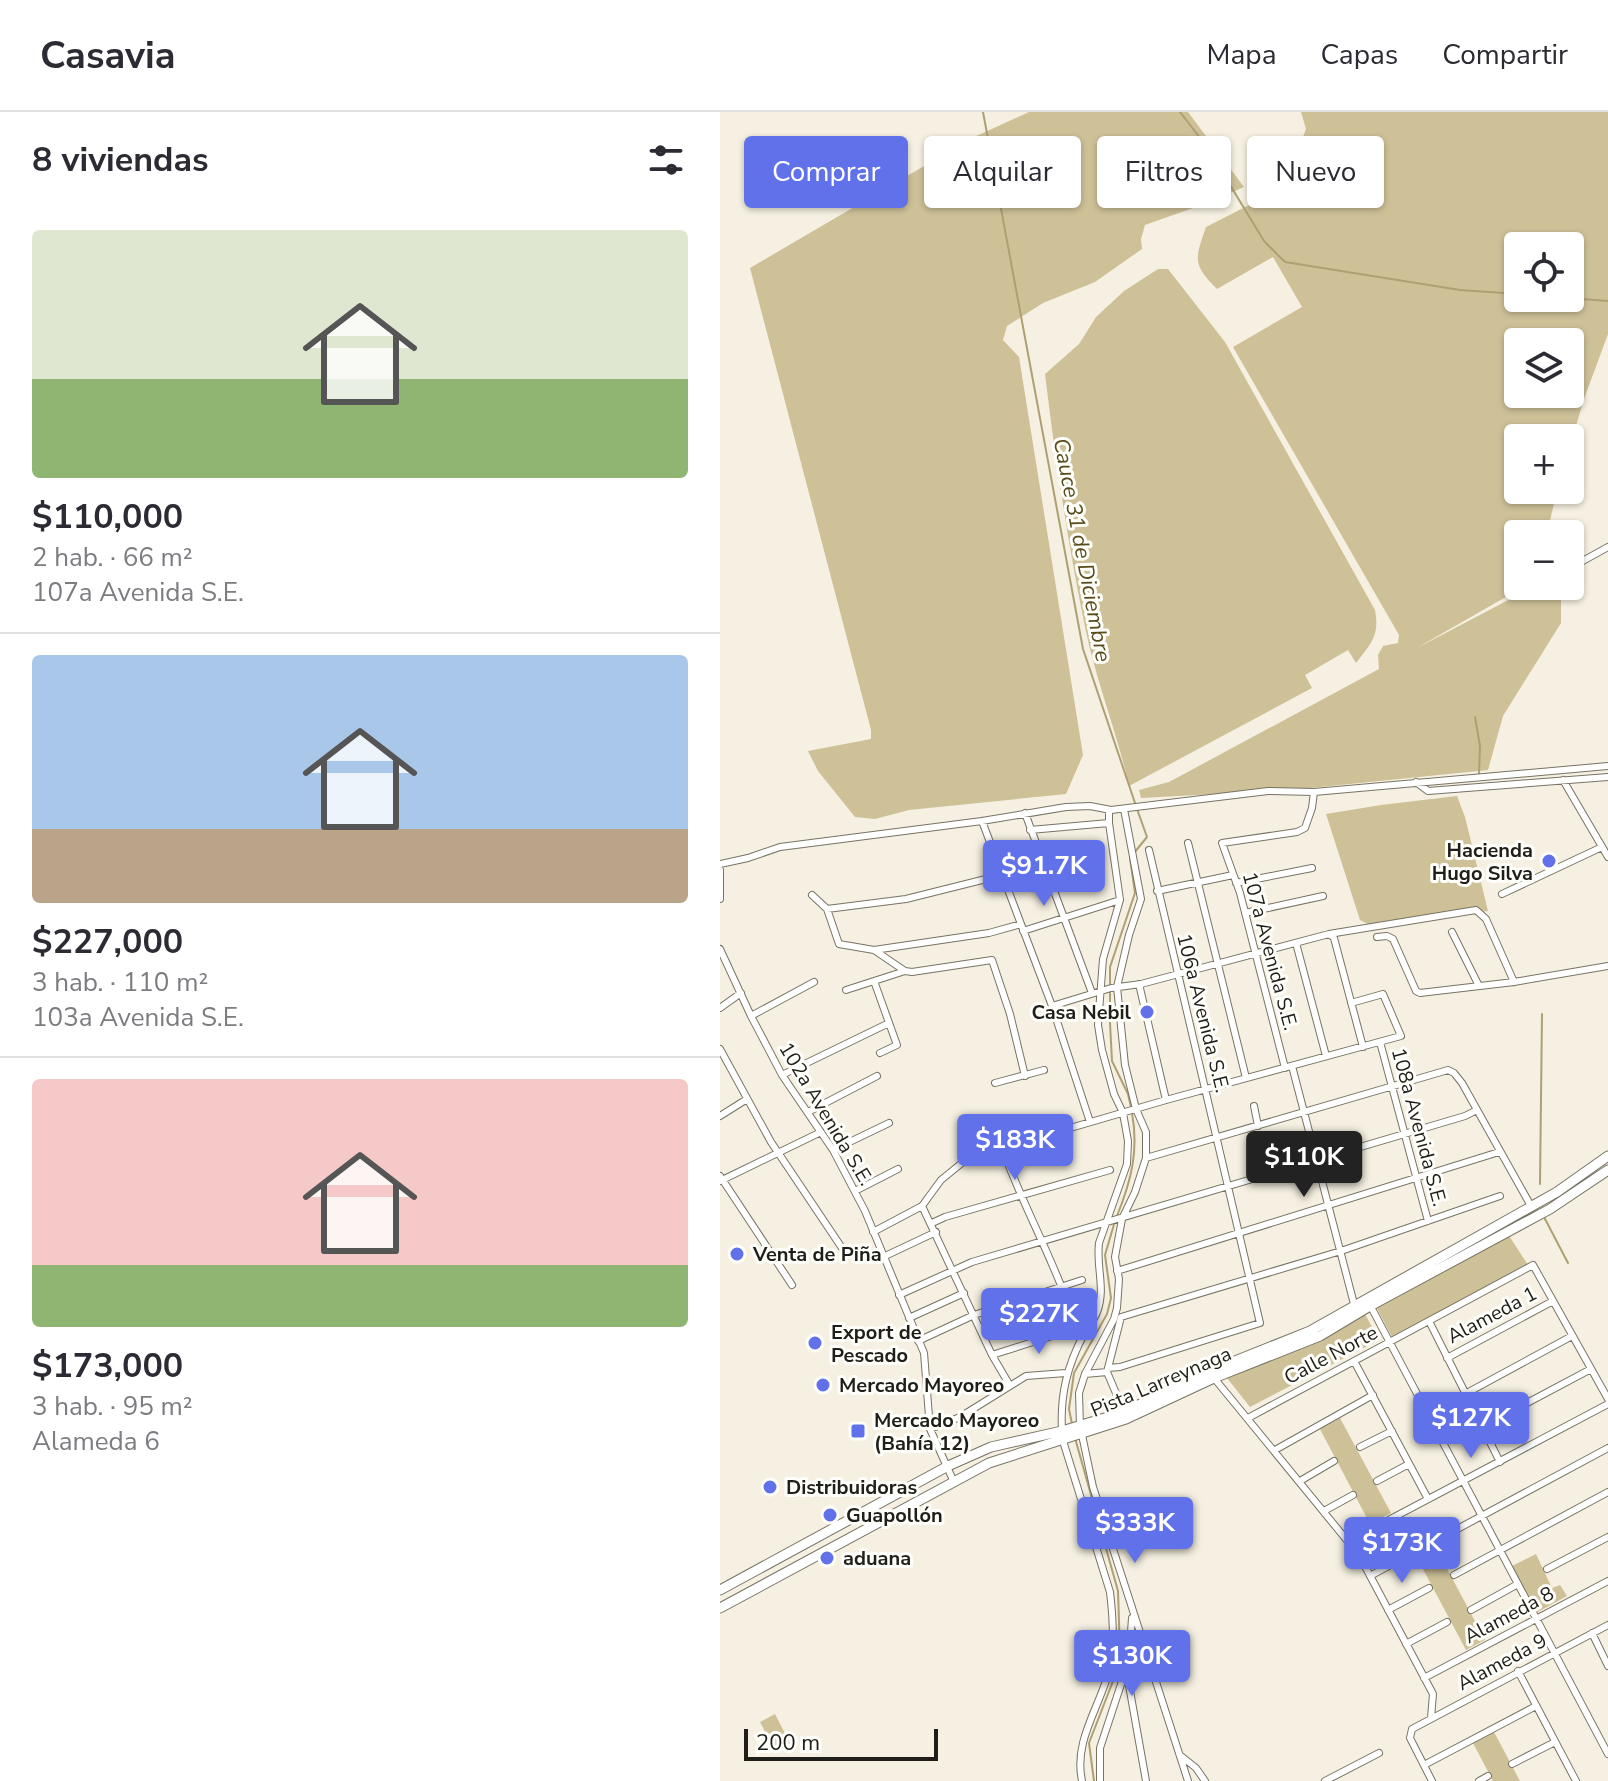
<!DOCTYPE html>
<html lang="es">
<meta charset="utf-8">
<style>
:root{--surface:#fff;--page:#f7f7f7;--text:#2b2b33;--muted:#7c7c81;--line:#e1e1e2;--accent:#6171e9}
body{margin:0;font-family:"Nunito Sans",sans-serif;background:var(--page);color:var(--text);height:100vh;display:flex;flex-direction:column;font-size:30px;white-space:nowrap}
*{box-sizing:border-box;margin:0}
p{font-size:26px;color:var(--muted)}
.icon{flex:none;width:44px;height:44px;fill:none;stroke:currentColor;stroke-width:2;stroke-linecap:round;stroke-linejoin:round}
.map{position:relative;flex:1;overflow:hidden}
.side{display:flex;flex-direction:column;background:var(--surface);width:720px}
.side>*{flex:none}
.banner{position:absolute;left:24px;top:24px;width:744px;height:72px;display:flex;gap:16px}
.buttons{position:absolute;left:784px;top:120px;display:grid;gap:16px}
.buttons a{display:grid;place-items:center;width:80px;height:80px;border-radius:8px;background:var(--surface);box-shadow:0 2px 6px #0004;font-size:40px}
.scale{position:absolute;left:24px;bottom:20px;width:194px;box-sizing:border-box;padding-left:8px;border:4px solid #201e19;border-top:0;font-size:22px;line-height:28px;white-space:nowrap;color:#201e19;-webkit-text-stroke:6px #fefefb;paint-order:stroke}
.price{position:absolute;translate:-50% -68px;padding:0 18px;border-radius:8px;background:var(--accent);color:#fff;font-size:26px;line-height:52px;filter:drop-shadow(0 2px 4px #0008)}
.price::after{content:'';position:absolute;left:50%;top:48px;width:24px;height:18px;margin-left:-12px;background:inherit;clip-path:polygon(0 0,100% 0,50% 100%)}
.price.active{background:#222;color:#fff}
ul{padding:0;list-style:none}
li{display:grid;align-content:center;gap:16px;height:424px;padding:0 32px}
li+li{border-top:2px solid var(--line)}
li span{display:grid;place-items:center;height:248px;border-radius:8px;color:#555}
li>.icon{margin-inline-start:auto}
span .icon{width:144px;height:144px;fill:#fffc;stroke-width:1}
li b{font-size:34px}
h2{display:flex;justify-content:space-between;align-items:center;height:96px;padding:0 32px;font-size:34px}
.tag{padding:0 28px;border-radius:8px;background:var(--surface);box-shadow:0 2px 6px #0004;font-size:28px;line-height:72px}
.tag.active{background:var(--accent);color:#fff}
header{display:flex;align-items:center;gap:48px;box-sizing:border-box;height:112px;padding:0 40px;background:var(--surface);border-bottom:2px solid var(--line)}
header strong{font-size:38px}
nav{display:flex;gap:44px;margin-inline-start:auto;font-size:28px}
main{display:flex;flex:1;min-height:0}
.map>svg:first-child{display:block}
.green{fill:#cec198;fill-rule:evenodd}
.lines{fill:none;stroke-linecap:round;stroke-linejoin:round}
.stream{stroke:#aea072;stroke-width:2}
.minor-casing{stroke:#777365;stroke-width:8}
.secondary-casing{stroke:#777365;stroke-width:11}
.minor{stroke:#fff;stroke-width:6}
.secondary{stroke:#fff;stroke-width:9}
.poi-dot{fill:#6171e9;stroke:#fefefb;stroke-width:3}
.labels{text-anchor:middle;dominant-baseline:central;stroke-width:6;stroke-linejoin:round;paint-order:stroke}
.poi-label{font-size:20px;font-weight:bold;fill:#201e19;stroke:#fefefb;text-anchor:start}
.street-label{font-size:20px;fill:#201e19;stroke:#fefefb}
.water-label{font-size:22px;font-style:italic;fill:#584b1a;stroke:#fefefb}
</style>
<header>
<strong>Casavia</strong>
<nav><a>Mapa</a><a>Capas</a><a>Compartir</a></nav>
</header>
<main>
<section class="side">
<h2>8 viviendas<svg class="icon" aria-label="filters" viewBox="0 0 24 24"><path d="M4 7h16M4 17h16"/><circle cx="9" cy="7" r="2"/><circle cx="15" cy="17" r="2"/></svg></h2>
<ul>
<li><span style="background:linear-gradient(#dfe7d0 60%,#8fb573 0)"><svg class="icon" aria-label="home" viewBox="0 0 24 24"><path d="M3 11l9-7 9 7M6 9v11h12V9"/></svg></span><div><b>$110,000</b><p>2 hab. · 66 m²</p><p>107a Avenida S.E.</p></div></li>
<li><span style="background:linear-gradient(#a9c7e8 70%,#b9a48a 0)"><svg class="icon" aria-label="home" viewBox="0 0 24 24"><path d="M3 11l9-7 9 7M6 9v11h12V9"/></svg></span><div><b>$227,000</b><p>3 hab. · 110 m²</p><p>103a Avenida S.E.</p></div></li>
<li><span style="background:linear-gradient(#f6c9c9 75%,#8fb573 0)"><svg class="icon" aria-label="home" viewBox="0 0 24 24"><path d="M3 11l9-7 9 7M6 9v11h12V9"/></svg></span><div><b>$173,000</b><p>3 hab. · 95 m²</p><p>Alameda 6</p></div></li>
</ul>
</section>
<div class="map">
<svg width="888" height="1669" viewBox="0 0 888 1669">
<rect width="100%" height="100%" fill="#f5f0e1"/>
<path class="green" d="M309,0H468L524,75L490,90L425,113L421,127L422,137L375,170L323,191L287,214L283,228L299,245L363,643L346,682L189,698L155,707L135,705L98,659L88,639L151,627V618L30,156L252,26Z
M581,0H888V222L864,287L850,334V326H798V378H837L827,422H798V474H805L695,537L815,474H841V511L783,604L768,658L571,678L421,686L419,678L449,670L659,557L658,543L663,534L678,531L679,523L513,235L582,195L553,145L497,177C472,152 475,147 486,115L582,66L577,41L586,17ZM798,134H850V186H798ZM798,230H850V282H798Z
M438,157H448L505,230L655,498C660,524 651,531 636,551L628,538L585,563L592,576L409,674C397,620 376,569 365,515C348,432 335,346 325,262L359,232L376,205L404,179Z
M737,684L745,705L768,799L654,815L640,808L606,702L661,693Z
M786,1119L808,1153L672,1225L652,1187Z
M645,1202L659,1228L530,1295L507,1266L602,1227Z
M620,1306L671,1401L650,1412L600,1317Z
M715,1434L765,1528L746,1538L696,1444Z
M816,1442L832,1476L840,1473L847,1484L816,1501L790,1455Z
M55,1602L70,1631L55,1639L40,1610Z
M774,1620L800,1669H773L753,1631Z"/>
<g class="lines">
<path class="stream" d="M263,0L363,537L415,691
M460,0L487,35L544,129L565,150L740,178L798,182
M848,186L888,189
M755,605L760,634L759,662
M414,741L427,725L417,697
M410,746L415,781L390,855V911L392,949L408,982L411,995
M820,1072L822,902
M397,1104C411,1069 419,1039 412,1001
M824,1105L848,1151
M352,1312L349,1297L354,1261L387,1202L391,1186L385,1143L395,1109
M355,1326L398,1479L400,1540L393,1569L369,1631L374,1669"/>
<g class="minor-casing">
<path id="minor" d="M850,456L888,435
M843,668L888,745
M696,670L708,679L888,665
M305,701L372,881
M262,709L332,894L370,1010
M310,718L389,711
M468,731L526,966
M0,752L28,746L60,735L262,709L346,695L370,694L391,698L548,679L594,680L888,654
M0,758V787
M516,771L592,756
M437,779L513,763
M782,782L882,735
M92,783L107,797L119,832L154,838L185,859L192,860L272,848L290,902L305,964
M107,797L186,787L282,763
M525,801L603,784
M303,819L400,788
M732,820L759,874
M609,822L756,798L766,807L794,870
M657,825L667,824L673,827L696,879L700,881L794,870L888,854
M576,831L606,944
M0,837L31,904L62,963L113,1038L145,1099L204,1241L210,1317L233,1368
M154,838L269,821L301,812
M154,869L177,933L160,941
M419,872L446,988
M126,878L185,859
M332,894L391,876L421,872L609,822L614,826L643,935
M0,896L21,881
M31,904L94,870
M660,930L708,1109
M0,937L51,1030L126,1142
M572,954L634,1192
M565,956L520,781L502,731L577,720L585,716L592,696L594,680
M62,963L169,911
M275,971L324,958
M534,994L538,1014
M88,1000L157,964
M0,1004L27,987
M113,1038L169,1011
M426,1046L728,958L734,961L742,971L811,1094
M0,1064L72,1173
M0,1069L101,1020
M135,1079L178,1057
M202,1094L272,1243L289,1272
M212,1111L225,1105L390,1058
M153,1120L202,1094L221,1068L248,1046L446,988L681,924L663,882L631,891
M163,1145L216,1120
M397,1159L779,1040
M179,1183L252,1150L745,1004L757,998
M650,1193L888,1642
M189,1206L244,1181
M709,1209L780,1350
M198,1229L254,1203L362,1168
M272,1243L357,1216C337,1154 304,1097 282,1036
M727,1246L833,1189
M634,1249L708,1387
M388,1256L400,1255L540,1211L429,738
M365,1262L387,1260
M494,1266L639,1443L713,1582L711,1606
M745,1282L852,1224
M404,1300L387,1260L401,1205L621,1139L780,1084
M528,1306L813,1153L888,1287
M360,1314L359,1281L365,1262L394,1207L397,1196L399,1167L395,1145L402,1107L415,1080L426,1046V1020L416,997L405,953L397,875L409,823L421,787L404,697
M762,1315L871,1257
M210,1317L240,1305L306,1264L346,1261
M342,1319C340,1283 347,1254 364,1222C368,1215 374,1208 377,1200C386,1177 376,1155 379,1131L407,1052L408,1029L403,1001L394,982L382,938L378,913L383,847L400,788L389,711V698
M362,1323L373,1375L468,1669
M343,1329L390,1480C393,1505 395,1531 390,1555C381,1594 353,1628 362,1669
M640,1335L672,1319
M555,1338L653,1283
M580,1369L614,1349
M657,1369L689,1352
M604,1399L633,1383
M629,1429L888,1292
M827,1457L888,1425
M734,1463L888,1380
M650,1464L888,1336
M668,1498L709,1476
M751,1498L798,1472
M872,1521L888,1554
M686,1532L727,1510
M798,1559L856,1669
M407,1562L426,1669
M704,1566L888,1469
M461,1644L476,1656L485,1669
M792,1652L835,1630
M704,1653L816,1594
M380,1669V1636L409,1548L412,1506
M605,1669L659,1641
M712,1669L690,1626L692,1617L888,1513
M759,1669L768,1664"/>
</g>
<g class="secondary-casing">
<path id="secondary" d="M0,1478L228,1354L271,1335L342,1319L404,1300L480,1263L590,1219L837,1080L888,1044
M0,1496L269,1351L406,1307L494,1266L600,1224L650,1194L830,1097L888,1058"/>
</g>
<use href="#minor" class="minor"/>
<use href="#secondary" class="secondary"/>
</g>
<g class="poi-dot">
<circle cx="829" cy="749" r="8"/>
<circle cx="427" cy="900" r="8"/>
<circle cx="17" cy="1142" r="8"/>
<circle cx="95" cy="1231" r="8"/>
<circle cx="103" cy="1273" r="8"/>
<rect x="130" y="1311" width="16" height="16" rx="4"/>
<circle cx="50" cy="1375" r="8"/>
<circle cx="110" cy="1403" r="8"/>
<circle cx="107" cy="1446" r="8"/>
</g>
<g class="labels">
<g class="poi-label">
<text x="813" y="738" text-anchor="end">Hacienda<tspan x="813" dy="23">Hugo Silva</tspan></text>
<text x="411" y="900" text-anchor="end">Casa Nebil</text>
<text x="33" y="1142">Venta de Piña</text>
<text x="111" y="1220">Export de<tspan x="111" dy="23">Pescado</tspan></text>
<text x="119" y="1273">Mercado Mayoreo</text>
<text x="154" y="1308">Mercado Mayoreo<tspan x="154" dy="23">(Bahía 12)</tspan></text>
<text x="66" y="1375">Distribuidoras</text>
<text x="126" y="1403">Guapollón</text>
<text x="123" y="1446">aduana</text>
</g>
<g class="street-label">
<text transform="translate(550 839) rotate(75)">107a Avenida S.E.</text>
<text transform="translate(483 901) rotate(76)">106a Avenida S.E.</text>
<text transform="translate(106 1002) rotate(59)">102a Avenida S.E.</text>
<text transform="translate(699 1015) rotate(75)">108a Avenida S.E.</text>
<text transform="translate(772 1203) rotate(-28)">Alameda 1</text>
<text transform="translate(611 1243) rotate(-28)">Calle Norte</text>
<text transform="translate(441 1270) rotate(-23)">Pista Larreynaga</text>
<text transform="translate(789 1503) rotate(-28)">Alameda 8</text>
<text transform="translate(782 1550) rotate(-28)">Alameda 9</text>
</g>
<g class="water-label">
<text transform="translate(362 438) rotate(79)">Cauce 31 de Diciembre</text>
</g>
</g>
</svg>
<div class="buttons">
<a><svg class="icon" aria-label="locate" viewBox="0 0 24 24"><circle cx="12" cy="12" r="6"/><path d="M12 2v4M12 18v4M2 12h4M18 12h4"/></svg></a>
<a><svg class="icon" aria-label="layers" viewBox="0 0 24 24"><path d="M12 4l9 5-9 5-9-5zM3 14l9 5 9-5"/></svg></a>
<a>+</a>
<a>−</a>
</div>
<div class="scale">200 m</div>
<b class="price" style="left:324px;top:796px">$91.7K</b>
<b class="price" style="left:295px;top:1070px">$183K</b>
<b class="price active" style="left:584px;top:1087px">$110K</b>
<b class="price" style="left:319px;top:1244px">$227K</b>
<b class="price" style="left:751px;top:1348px">$127K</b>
<b class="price" style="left:415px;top:1453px">$333K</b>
<b class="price" style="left:682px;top:1473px">$173K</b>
<b class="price" style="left:412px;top:1586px">$130K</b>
<div class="banner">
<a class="tag active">Comprar</a>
<a class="tag">Alquilar</a>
<a class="tag">Filtros</a>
<a class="tag">Nuevo</a>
</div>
</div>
</main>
